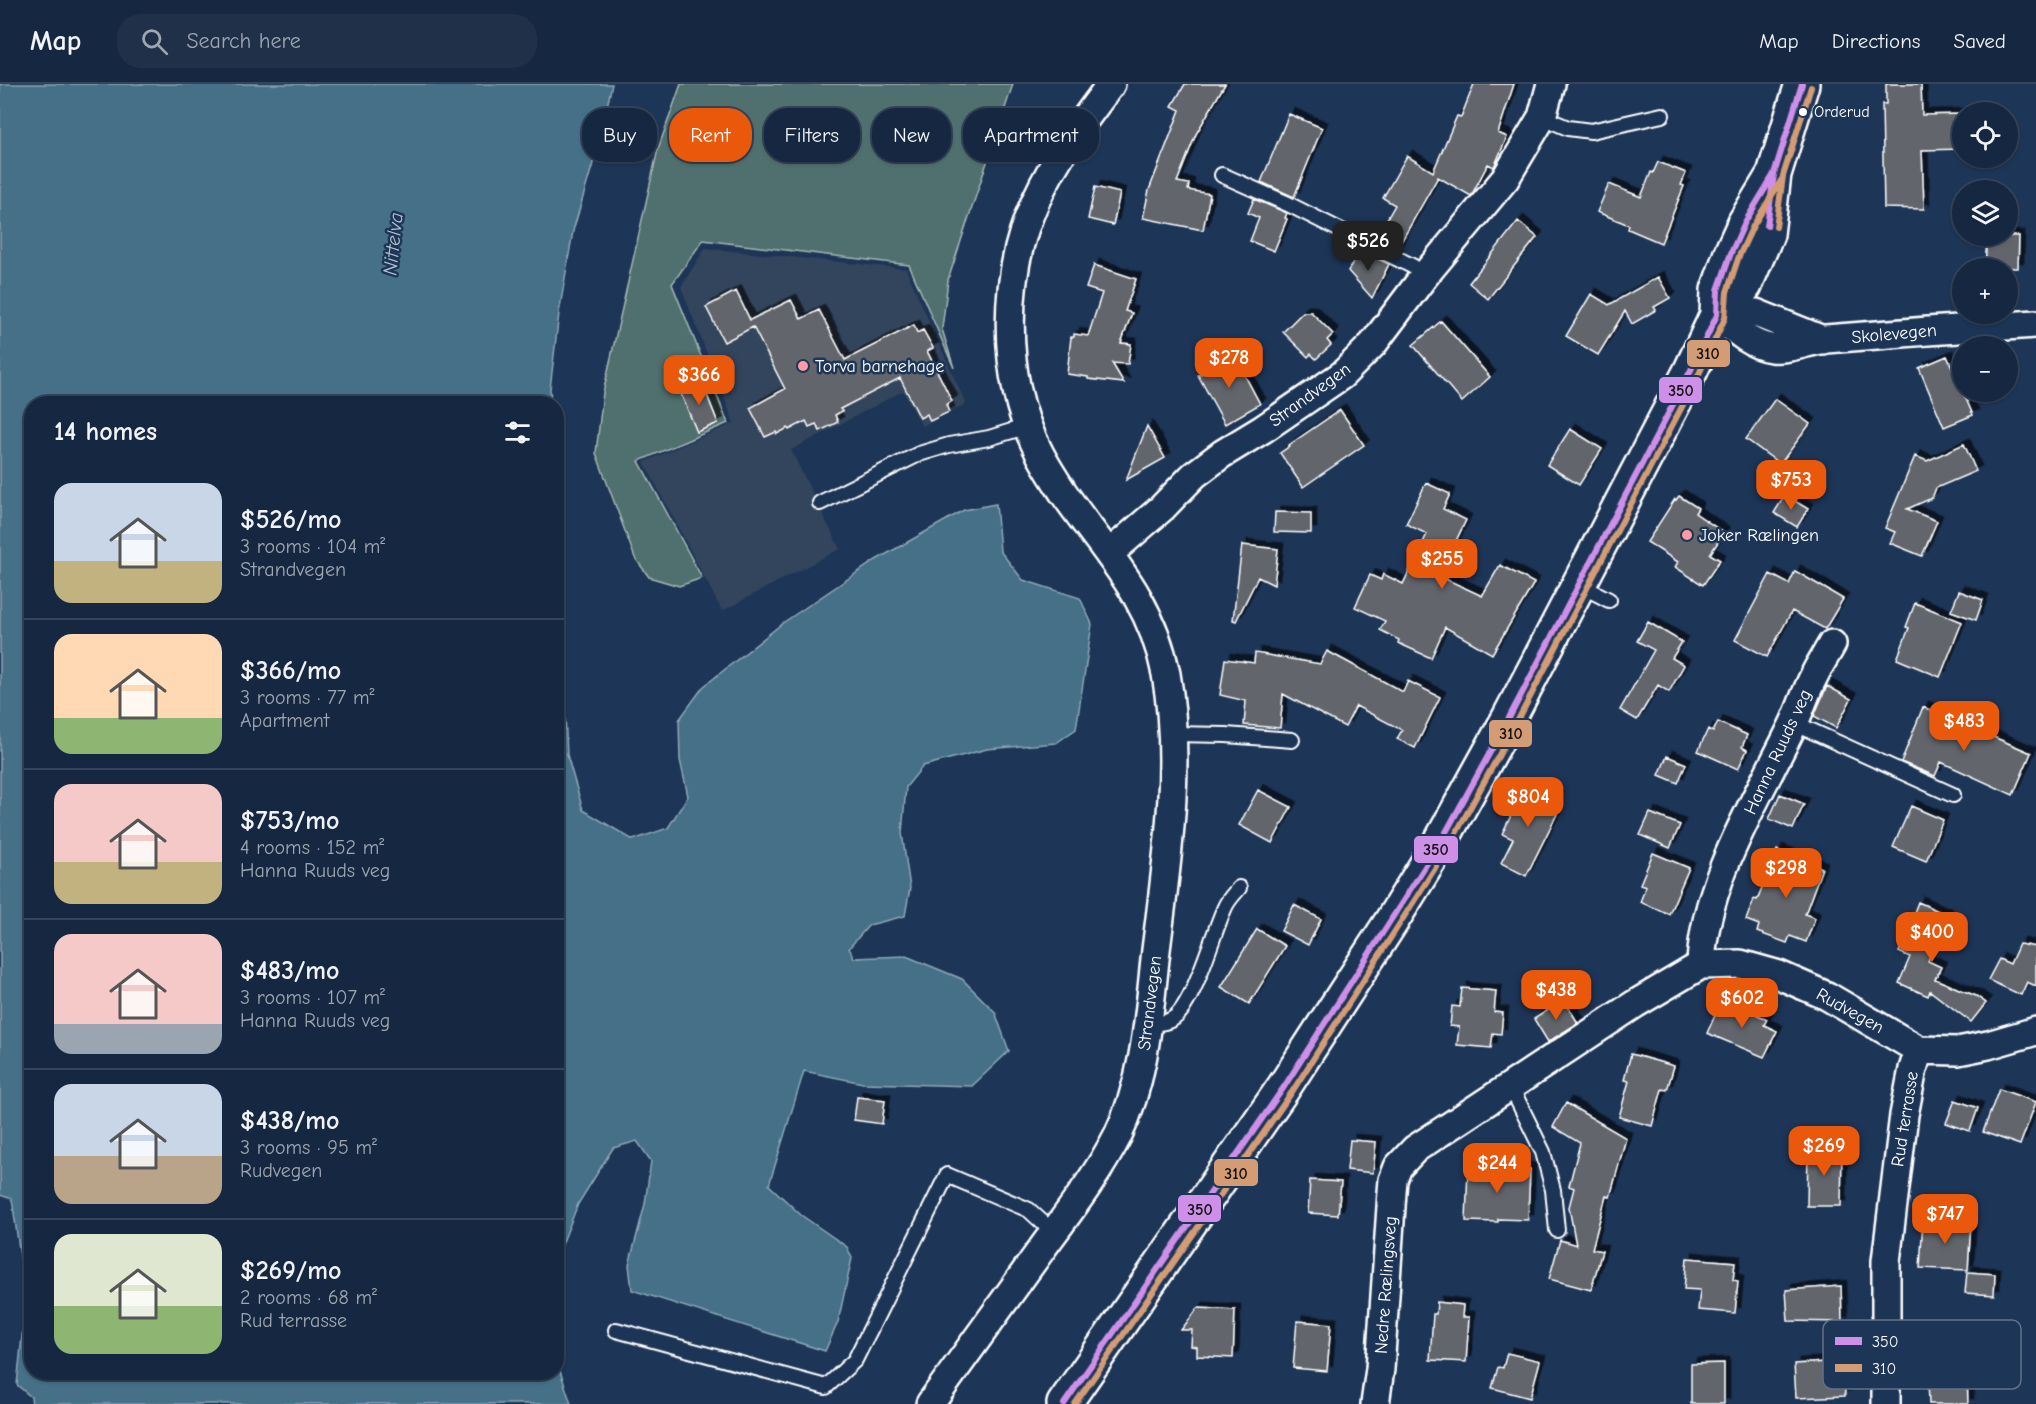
<!DOCTYPE html>
<meta charset="utf-8">
<style>
:root{--surface:#162841;--page:#1f3048;--text:#f1f3f6;--muted:#9ea6b1;--line:#35445a;--accent:#ea580c}
body{margin:0;font-family:"Comic Neue",sans-serif;background:var(--page);color:var(--text);height:100vh;display:flex;flex-direction:column;font-size:22px;white-space:nowrap}
*{box-sizing:border-box;margin:0}
p{font-size:20px;color:var(--muted)}
.icon{flex:none;width:33px;height:33px;fill:none;stroke:currentColor;stroke-width:2;stroke-linecap:round;stroke-linejoin:round}
.map{position:relative;flex:1;overflow:hidden}
.details{position:absolute;left:24px;top:312px;width:540px;height:984px;display:flex;flex-direction:column;background:var(--surface);border-radius:24px;box-shadow:0 2px 4px #0004,0 0 0 2px var(--line)}
.details>*{flex:none}
.guide{position:absolute;left:582px;top:24px;width:570px;height:54px;display:flex;gap:12px}
.fabs{position:absolute;left:1952px;top:18px;display:grid;gap:12px}
.fabs a{display:grid;place-items:center;width:66px;height:66px;border-radius:50%;background:var(--surface);box-shadow:0 2px 4px #0004,0 0 0 2px var(--line);font-size:30px}
.price{position:absolute;translate:-50% -51px;padding:0 14px;border-radius:12px;background:var(--accent);color:#fff;font-size:20px;line-height:39px;filter:drop-shadow(0 2px 3px #0008)}
.price::after{content:'';position:absolute;left:50%;top:36px;width:18px;height:14px;margin-left:-9px;background:inherit;clip-path:polygon(0 0,100% 0,50% 100%)}
.price.active{background:#222;color:#fff}
ul{padding:0;list-style:none}
li{display:flex;align-items:center;gap:18px;height:150px;padding:0 30px}
li+li{border-top:2px solid var(--line)}
li span{display:grid;place-items:center;flex:none;width:168px;height:120px;border-radius:18px;color:#555}
li>.icon{margin-inline-start:auto}
span .icon{width:72px;height:72px;fill:#fffc;stroke-width:1}
li b{font-size:26px}
h2{display:flex;justify-content:space-between;align-items:center;height:72px;padding:0 30px;font-size:26px}
.pill{padding:0 21px;border-radius:24px;background:var(--surface);box-shadow:0 2px 4px #0004,0 0 0 2px var(--line);font-size:21px;line-height:54px}
.pill.active{background:var(--accent);color:#fff}
header{display:flex;align-items:center;gap:36px;box-sizing:border-box;height:84px;padding:0 30px;background:var(--surface);border-bottom:2px solid var(--line)}
header strong{font-size:28px}
nav{display:flex;gap:33px;margin-inline-start:auto;font-size:21px}
.search{width:420px;height:54px;background:var(--page);display:flex;align-items:center;gap:15px;box-sizing:border-box;padding:0 21px;border-radius:24px;color:var(--muted);font-size:22px}
.map>svg:first-child{display:block}
.built{fill:#32445d}
.green{fill:#506f6e;stroke:#a8b7b6;stroke-width:1.5}
.water{fill:#446f88;stroke:#8fa9b8;stroke-width:1.5}
.building{fill:#62666c;stroke:#fff;stroke-width:1.5;filter:url(#shadow)}
.lines{fill:none;stroke-linecap:round;stroke-linejoin:round}
.service-casing{stroke:#fff;stroke-width:18}
.minor-casing{stroke:#fff;stroke-width:32}
.primary-casing{stroke:#fff;stroke-width:38}
.service{stroke:#1d3557;stroke-width:14}
.minor{stroke:#1d3557;stroke-width:27}
.primary{stroke:#1d3557;stroke-width:33}
.bus-1-casing{stroke:#1d3557;stroke-width:10}
.bus-2-casing{stroke:#1d3557;stroke-width:10}
.bus-1{stroke:#ce8fe9;stroke-width:6}
.bus-2{stroke:#d39c74;stroke-width:6}
.bus-dot{fill:#fff;stroke:#1d3557;stroke-width:2}
.poi-dot{fill:#ff9aa2;stroke:#1d3557;stroke-width:2}
.labels{text-anchor:middle;dominant-baseline:central;stroke-width:5;stroke-linejoin:round;paint-order:stroke}
.bus-label{font-size:16px;fill:#fff;stroke:#1d3557;text-anchor:start}
.street-label{font-size:18px;fill:#fff;stroke:#1d3557}
.poi-label{font-size:18px;fill:#fff;stroke:#1d3557;text-anchor:start}
.water-label{font-size:20px;font-style:italic;fill:#b4c5cf;stroke:#1d3557}
.key{fill:#1d3557;stroke:#617289;stroke-width:1.5}
.key-label{font-size:16px;fill:#fff}
.line-badge{stroke:#1d3557;stroke-width:2}
.pale-badge-label{font-size:16px;text-anchor:middle;font-weight:bold;fill:#111}
</style>
<header>
<strong>Map</strong>
<div class="search"><svg class="icon" aria-label="search" viewBox="0 0 24 24"><circle cx="10" cy="10" r="6"/><path d="M15 15l6 6"/></svg>Search here</div>
<nav><a>Map</a><a>Directions</a><a>Saved</a></nav>
</header>
<div class="map">
<svg width="2036" height="1320" viewBox="0 0 2036 1320">
<defs>
<filter id="shadow"><feDropShadow dx="5.5" dy="-5.5" stdDeviation="0" flood-color="#0009"/></filter>
</defs>
<rect width="100%" height="100%" fill="#1d3557"/>
<filter id="ink" filterUnits="userSpaceOnUse"><feTurbulence type="fractalNoise" baseFrequency=".0167" numOctaves="2"/><feDisplacementMap in="SourceGraphic" scale="12" xChannelSelector="R" yChannelSelector="G"/><feConvolveMatrix kernelMatrix="1 2 1 2 8 2 1 2 1" color-interpolation-filters="sRGB"/></filter>
<g filter="url(#ink)">
<path class="built" d="M705,164L906,185L966,320L922,342L903,307L791,366L840,465L722,527L644,378L734,339L681,203Z"/>
<path class="green" d="M681,0H1013L948,196L942,245L954,284L909,181L703,156L672,200L728,339L639,377L702,494L679,502L649,493L635,474L596,369L603,309L658,65Z"/>
<path class="water" d="M0,0H612L599,59L573,147L559,229L550,305L551,319L32,320V1288H556L557,1278L571,1320H32L31,1313L17,1301L26,1214L12,1115L0,1111Z
M996,420L1000,467L1023,496L1080,514L1092,540L1076,645L1056,659L987,665L923,682L906,703L902,749L910,804L905,832L869,841L849,864L854,874L906,872L962,895L995,928L1009,967L972,1002L863,999L804,987L769,1101L801,1131L847,1163L852,1174L838,1238L825,1267L632,1206L629,1181L645,1120L651,1077L637,1057L613,1064L578,1120L557,1173V533L563,588L567,671L583,726L633,756L668,744L688,712L680,676L679,636L703,603L784,538L876,476L964,426Z"/>
<path class="building" d="M1185,0H1225L1196,50L1177,98L1189,100L1188,106L1210,110L1203,146L1143,134L1149,106L1180,26L1172,22Z
M1474,0H1514L1498,49L1507,53L1494,83L1488,80L1471,112L1438,93L1397,165L1376,154L1395,121L1383,114L1407,72L1433,88L1457,32L1461,33Z
M1886,0H1921L1922,31L1962,30V65L1922,66L1924,125L1884,124L1882,20H1886Z
M1289,30L1322,44L1294,113L1261,98Z
M1658,78L1686,89L1681,101L1684,102L1661,159L1628,145L1629,141L1597,128L1609,100L1641,113L1651,88L1653,89Z
M1095,103L1120,109L1113,141L1088,135Z
M1254,115L1287,129L1285,134L1287,135L1274,167L1250,157L1259,134L1248,129Z
M1518,137L1537,153L1488,215L1469,199Z
M1987,152H2019L2018,184H1985Z
M1367,170L1389,180L1372,214L1348,187L1357,171L1364,174Z
M1094,181L1136,195L1125,227L1132,229L1121,259L1131,260L1128,280L1112,279L1124,299L1088,295V293L1067,290L1071,253H1074V250L1088,252L1102,209L1086,204Z
M1658,193L1670,214L1654,223L1656,226L1632,240L1625,227L1598,271L1566,252L1591,210L1609,221Z
M736,207L750,236L791,216L801,235L819,226L845,276L914,241L917,249L923,246L933,264L927,267L952,317L946,321L949,328L930,337L927,330L920,334L900,294L840,325L842,327L835,331L838,338L820,347L816,340L809,343L806,337L789,346L788,344L777,350L776,348L765,353L750,324L785,305L753,243L724,258L706,223Z
M1303,228H1311L1333,250L1327,256L1331,261L1316,275L1311,270L1308,273L1283,248Z
M1441,237L1490,293L1462,318L1413,261Z
M1234,271L1260,320L1225,340L1198,291Z
M1947,272L1973,331L1944,343L1919,284Z
M701,296L718,339L697,348L679,305Z
M1775,315L1810,340L1780,380L1746,355Z
M1340,326L1364,361L1303,403L1280,369L1290,362L1289,361Z
M1147,342L1165,374L1126,396Z
M1570,345L1602,365L1579,401L1547,381Z
M1964,360L1976,387L1936,404L1932,414L1907,425L1937,437L1922,472L1890,459L1895,448L1885,444L1915,372L1927,377Z
M1426,399L1450,410L1443,425L1466,436L1439,492L1482,512L1500,481L1534,499L1492,570L1445,543L1431,574L1398,559L1399,556L1380,546L1385,537L1355,523L1370,491L1381,496L1383,490L1403,500L1427,450L1406,440Z
M1785,411L1808,425L1797,443L1774,429Z
M1679,412L1698,424L1695,429L1724,449L1710,470L1720,476L1703,501L1675,483L1678,478L1647,458L1675,415L1676,416Z
M1275,428L1311,429V449L1274,448Z
M1242,461L1278,465L1274,501L1258,493L1236,537L1233,536Z
M1795,487L1843,515L1825,545L1792,527L1767,573L1735,556L1770,490L1789,500Z
M1959,507L1983,516L1976,536L1951,527Z
M1915,519L1962,538L1940,593L1897,575L1909,544L1906,543Z
M1648,538L1682,558L1672,574L1684,581L1669,608L1658,601L1637,636L1620,626L1654,566L1637,557Z
M1327,567L1403,608L1408,597L1440,613L1415,664L1397,655L1402,646L1356,622L1345,643L1283,610L1280,644L1244,641L1246,617L1220,611L1225,575L1254,579L1255,569L1320,580Z
M1827,602L1851,615L1836,644L1814,632Z
M1923,623L2031,669L2013,711L1941,678L1935,692L1901,678Z
M1718,638L1747,651L1742,663L1747,666L1738,685L1698,667L1708,645L1713,648Z
M1667,672L1686,680L1678,699L1659,691Z
M1527,699L1557,714L1551,726L1557,730L1526,792L1501,779L1513,755L1502,750Z
M1258,706L1291,723L1272,759L1239,741Z
M1780,710L1804,720L1793,745L1769,735Z
M1911,722L1943,736L1926,777L1893,763Z
M1650,729L1680,741L1670,764L1640,751Z
M1777,766L1822,784L1805,830L1815,834L1806,858L1790,852L1787,859L1757,848L1759,841L1746,836L1754,815L1757,816Z
M1653,769L1689,784L1669,830L1640,818L1646,802L1640,800Z
M1918,818L1947,831L1928,877L1941,883L1935,895L1976,912L1986,919L1971,938L1930,907L1928,912L1899,899L1910,873L1899,868Z
M1294,821L1321,835L1308,861L1281,847Z
M1257,845L1285,862L1249,920L1221,903Z
M2019,860L2036,863V902L2027,898L2021,911L1988,896L1999,875L2010,880Z
M1462,904L1496,907L1494,928L1503,929L1501,950L1493,949L1491,964L1457,961L1459,943L1450,942L1452,922L1460,923Z
M1564,916L1578,939L1548,958L1534,935Z
M1722,916L1767,935L1764,941L1777,947L1764,973L1707,949Z
M1631,970L1674,982L1667,1006L1662,1005L1652,1042L1619,1033L1629,997L1624,996Z
M1999,1005L2036,1018L2020,1061L1983,1048Z
M857,1013L885,1016L882,1040L854,1036Z
M1955,1016L1978,1024L1970,1047L1946,1039Z
M1566,1019L1626,1054L1610,1113L1606,1112L1592,1165L1602,1167L1591,1206L1549,1195L1560,1156L1576,1161L1569,1123L1574,1104L1569,1102L1580,1059L1553,1043Z
M1350,1056L1376,1058L1373,1089L1347,1086Z
M1808,1064L1842,1065L1841,1122H1807Z
M1468,1082L1530,1085L1528,1136L1498,1135V1138L1466,1137Z
M1310,1096L1341,1098L1338,1131L1308,1129Z
M1923,1135L1971,1138L1968,1186L1920,1184Z
M1687,1174L1735,1178L1733,1196L1738,1197L1735,1229L1698,1226L1700,1206L1684,1205Z
M1967,1188L1995,1190L1994,1211L1965,1209Z
M1841,1202L1842,1238L1788,1237L1786,1206Z
M1437,1218L1463,1221L1462,1233H1469L1466,1278L1430,1276L1433,1230H1436Z
M1198,1224L1235,1226L1233,1274L1197,1272V1263L1191,1262L1192,1246H1181Z
M1297,1237L1331,1240L1327,1287L1293,1284Z
M1507,1269L1540,1277L1530,1314L1492,1304L1498,1283L1503,1284Z
M1843,1277L1845,1312L1796,1314L1794,1280Z
M1724,1279V1320H1691V1280Z
M1967,1292L1968,1320H1929L1928,1293Z"/>
<g class="lines">
<g class="service-casing">
<path id="service" d="M1542,33L1568,44L1591,47L1662,31
M1222,91L1288,120L1412,182L1425,191
M820,419L919,370L949,361L989,354L1028,342
M1580,501L1609,516
M1794,639L1953,711
M1172,650L1226,651L1292,656
M1147,938C1158,939 1165,940 1174,934C1195,918 1213,848 1225,823C1228,816 1234,810 1239,804
M1511,1003L1543,1068L1553,1106L1557,1146
M616,1246L826,1303L855,1276L947,1091L1029,1126L1054,1149"/>
</g>
<g class="minor-casing">
<path id="minor" d="M1717,231C1733,244 1750,261 1771,264C1790,266 1808,257 1826,255C1896,249 1966,244 2036,240
M1717,231L1756,229L1823,256
M1110,469L1162,424L1194,391L1222,370L1263,345L1342,291L1373,260L1425,191L1505,95L1542,33L1551,0
M1701,881C1704,797 1758,714 1794,639C1801,624 1806,607 1814,592C1819,581 1826,571 1832,560
M930,1320C967,1269 1004,1218 1041,1166C1068,1129 1097,1092 1118,1051C1146,993 1149,929 1156,866C1167,777 1182,679 1166,590C1151,512 1105,469 1063,408C1054,394 1044,379 1037,364C1001,292 1002,188 1036,116C1055,74 1083,37 1111,0
M1375,1320L1380,1285L1392,1108L1393,1096L1398,1083L1415,1065L1635,920L1701,881L1740,880L1779,891L1827,912L1919,966L1958,967L1988,961L2036,947
M1886,1320V1177L1904,1031L1913,985L1919,966"/>
</g>
<g class="primary-casing">
<path id="primary" d="M1717,231L1732,220L1745,201L1767,150L1774,90L1802,0
M1064,1320L1284,1003L1391,838L1440,759L1509,634L1690,288L1717,231L1718,206L1731,169L1745,138L1774,90"/>
</g>
<use href="#service" class="service"/>
<use href="#minor" class="minor"/>
<use href="#primary" class="primary"/>
<g class="bus-1-casing">
<path id="bus-1" d="M1767,142L1774,90L1802,0
M1064,1320L1284,1003L1440,759L1509,634L1690,288L1717,231L1718,206L1731,169L1745,138L1774,90"/>
</g>
<g class="bus-2-casing">
<path id="bus-2" d="M1776,143L1783,92L1811,3
M1075,1320L1292,1008L1448,764L1517,638L1698,292L1725,234L1727,208L1739,172L1753,142L1782,95"/>
</g>
<use href="#bus-1" class="bus-1"/>
<use href="#bus-2" class="bus-2"/>
</g>
</g>
<circle class="bus-dot" cx="1803" cy="28" r="5"/>
<g class="poi-dot">
<circle cx="803" cy="282" r="6"/>
<circle cx="1687" cy="451" r="6"/>
</g>
<g class="labels">
<g class="bus-label">
<text x="1814" y="28">Orderud</text>
</g>
<g class="street-label">
<text transform="translate(1894 250) rotate(-5)">Skolevegen</text>
<text transform="translate(1310 311) rotate(-36)">Strandvegen</text>
<text transform="translate(1778 668) rotate(-65)">Hanna Ruuds veg</text>
<text transform="translate(1150 919) rotate(-83)">Strandvegen</text>
<text transform="translate(1850 927) rotate(29)">Rudvegen</text>
<text transform="translate(1905 1035) rotate(-81)">Rud terrasse</text>
<text transform="translate(1386 1201) rotate(-86)">Nedre Rælingsveg</text>
</g>
<g class="poi-label">
<text x="815" y="282">Torva barnehage</text>
<text x="1699" y="451">Joker Rælingen</text>
</g>
<g class="water-label">
<text transform="translate(393 160) rotate(-84)">Nittelva</text>
</g>
</g>
<rect x="1823" y="1236" width="198" height="69" rx="9" class="key"/>
<rect x="1835" y="1253" width="27" height="8" fill="#ce8fe9"/>
<rect x="1835" y="1280" width="27" height="8" fill="#d39c74"/>
<g class="key-label">
<text x="1872" y="1263">350</text>
<text x="1872" y="1290">310</text>
</g>
<g class="line-badge">
<rect x="1686" y="255" width="45" height="29" rx="6" fill="#d39c74"/>
<rect x="1658" y="292" width="45" height="28" rx="6" fill="#ce8fe9"/>
<rect x="1488" y="635" width="45" height="29" rx="6" fill="#d39c74"/>
<rect x="1413" y="751" width="46" height="29" rx="6" fill="#ce8fe9"/>
<rect x="1213" y="1074" width="46" height="29" rx="6" fill="#d39c74"/>
<rect x="1177" y="1110" width="45" height="29" rx="6" fill="#ce8fe9"/>
</g>
<g class="pale-badge-label">
<text x="1708" y="275">310</text>
<text x="1681" y="312">350</text>
<text x="1511" y="655">310</text>
<text x="1436" y="771">350</text>
<text x="1236" y="1095">310</text>
<text x="1200" y="1131">350</text>
</g>
</svg>
<div class="fabs">
<a><svg class="icon" aria-label="locate" viewBox="0 0 24 24"><circle cx="12" cy="12" r="6"/><path d="M12 2v4M12 18v4M2 12h4M18 12h4"/></svg></a>
<a><svg class="icon" aria-label="layers" viewBox="0 0 24 24"><path d="M12 4l9 5-9 5-9-5zM3 14l9 5 9-5"/></svg></a>
<a>+</a>
<a>−</a>
</div>
<b class="price active" style="left:1368px;top:188px">$526</b>
<b class="price" style="left:1229px;top:305px">$278</b>
<b class="price" style="left:699px;top:322px">$366</b>
<b class="price" style="left:1791px;top:427px">$753</b>
<b class="price" style="left:1442px;top:506px">$255</b>
<b class="price" style="left:1964px;top:668px">$483</b>
<b class="price" style="left:1528px;top:744px">$804</b>
<b class="price" style="left:1786px;top:815px">$298</b>
<b class="price" style="left:1932px;top:879px">$400</b>
<b class="price" style="left:1556px;top:937px">$438</b>
<b class="price" style="left:1742px;top:945px">$602</b>
<b class="price" style="left:1824px;top:1093px">$269</b>
<b class="price" style="left:1497px;top:1110px">$244</b>
<b class="price" style="left:1945px;top:1161px">$747</b>
<div class="guide">
<a class="pill">Buy</a>
<a class="pill active">Rent</a>
<a class="pill">Filters</a>
<a class="pill">New</a>
<a class="pill">Apartment</a>
</div>
<section class="details">
<h2>14 homes<svg class="icon" aria-label="filters" viewBox="0 0 24 24"><path d="M4 7h16M4 17h16"/><circle cx="9" cy="7" r="2"/><circle cx="15" cy="17" r="2"/></svg></h2>
<ul>
<li><span style="background:linear-gradient(#c9d6e8 65%,#c2b280 0)"><svg class="icon" aria-label="home" viewBox="0 0 24 24"><path d="M3 11l9-7 9 7M6 9v11h12V9"/></svg></span><div><b>$526/mo</b><p>3 rooms · 104 m²</p><p>Strandvegen</p></div></li>
<li><span style="background:linear-gradient(#ffd9b3 70%,#8fb573 0)"><svg class="icon" aria-label="home" viewBox="0 0 24 24"><path d="M3 11l9-7 9 7M6 9v11h12V9"/></svg></span><div><b>$366/mo</b><p>3 rooms · 77 m²</p><p>Apartment</p></div></li>
<li><span style="background:linear-gradient(#f6c9c9 65%,#c2b280 0)"><svg class="icon" aria-label="home" viewBox="0 0 24 24"><path d="M3 11l9-7 9 7M6 9v11h12V9"/></svg></span><div><b>$753/mo</b><p>4 rooms · 152 m²</p><p>Hanna Ruuds veg</p></div></li>
<li><span style="background:linear-gradient(#f6c9c9 75%,#9aa5b1 0)"><svg class="icon" aria-label="home" viewBox="0 0 24 24"><path d="M3 11l9-7 9 7M6 9v11h12V9"/></svg></span><div><b>$483/mo</b><p>3 rooms · 107 m²</p><p>Hanna Ruuds veg</p></div></li>
<li><span style="background:linear-gradient(#c9d6e8 60%,#b9a48a 0)"><svg class="icon" aria-label="home" viewBox="0 0 24 24"><path d="M3 11l9-7 9 7M6 9v11h12V9"/></svg></span><div><b>$438/mo</b><p>3 rooms · 95 m²</p><p>Rudvegen</p></div></li>
<li><span style="background:linear-gradient(#dfe7d0 60%,#8fb573 0)"><svg class="icon" aria-label="home" viewBox="0 0 24 24"><path d="M3 11l9-7 9 7M6 9v11h12V9"/></svg></span><div><b>$269/mo</b><p>2 rooms · 68 m²</p><p>Rud terrasse</p></div></li>
</ul>
</section>
</div>
